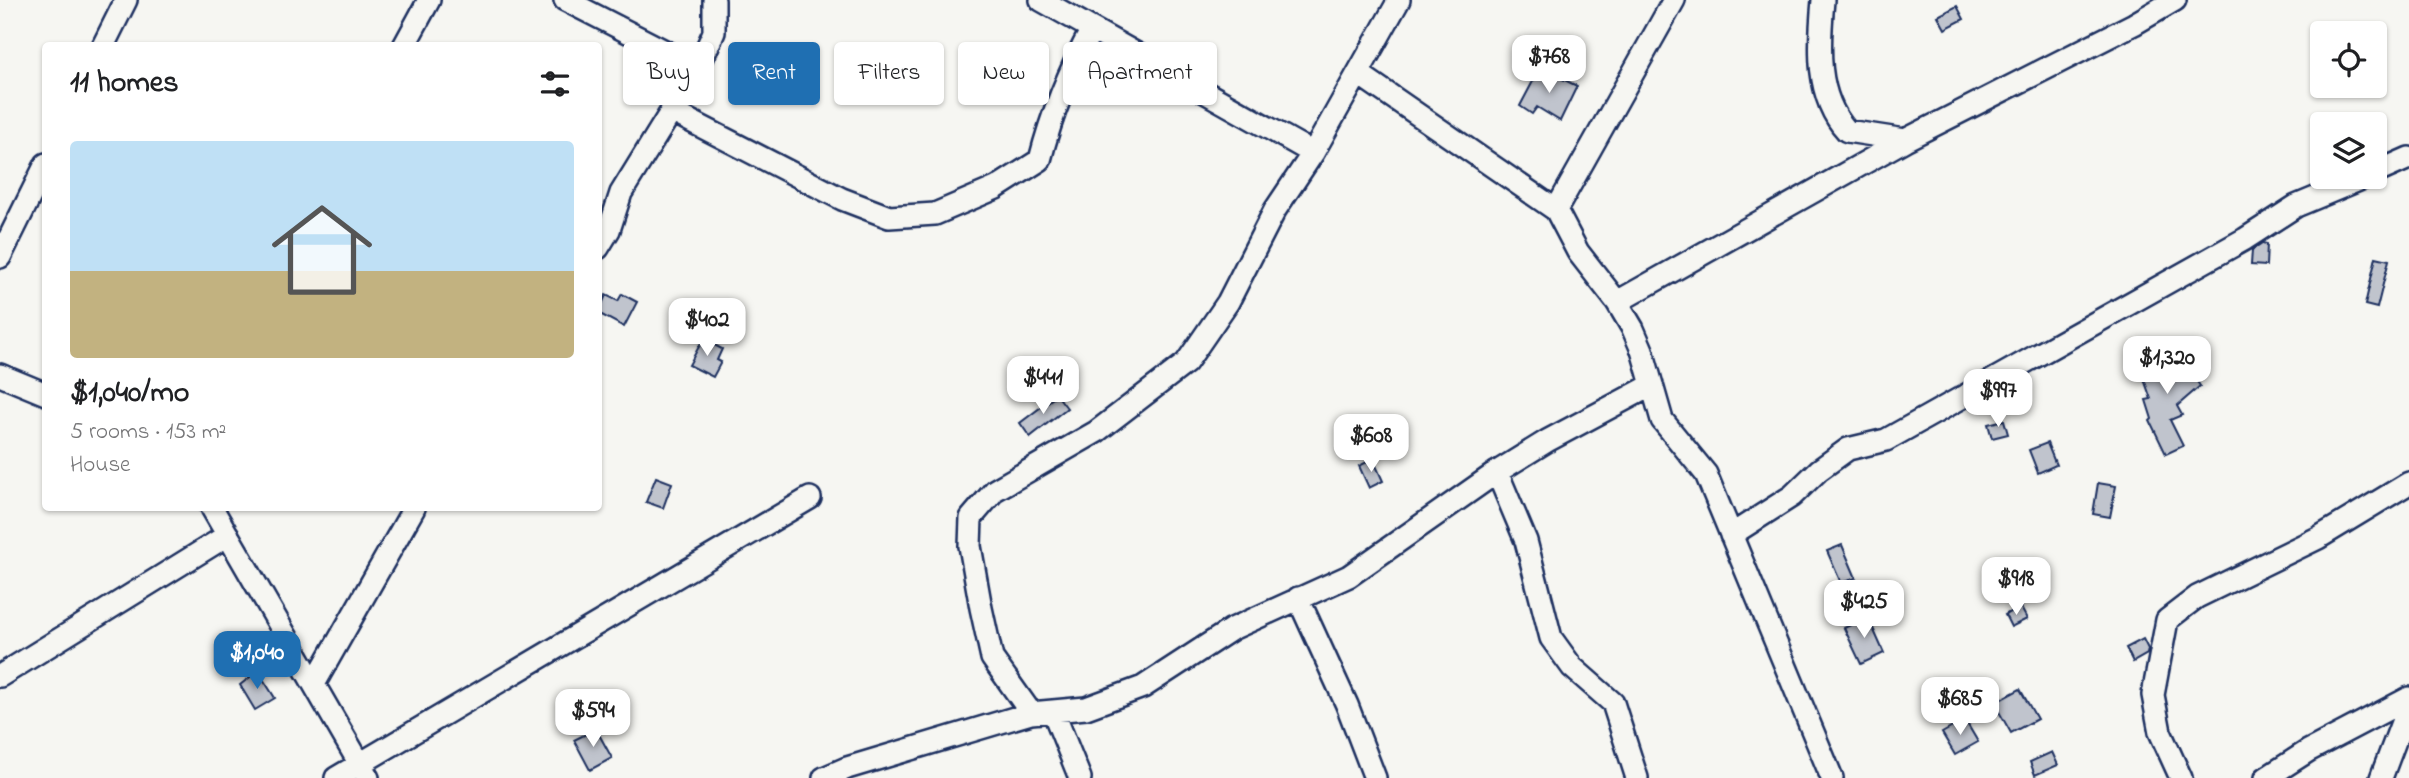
<!DOCTYPE html>
<meta charset="utf-8">
<style>
:root{--surface:#fff;--page:#f2f2f2;--text:#202124;--muted:#757577;--line:#e0e0e0;--accent:#1f6fb2}
body{margin:0;font-family:"Indie Flower",sans-serif;background:var(--page);color:var(--text);height:100vh;display:flex;flex-direction:column;font-size:26px;white-space:nowrap}
*{box-sizing:border-box;margin:0}
p{font-size:23px;color:var(--muted)}
.icon{flex:none;width:38px;height:38px;fill:none;stroke:currentColor;stroke-width:2;stroke-linecap:round;stroke-linejoin:round}
.map{position:relative;flex:1;overflow:hidden}
.panel{position:absolute;left:42px;top:42px;width:560px;height:469px;display:flex;flex-direction:column;background:var(--surface);border-radius:7px;box-shadow:0 2px 5px #0004}
.panel>*{flex:none}
.hud{position:absolute;left:623px;top:42px;width:665px;height:63px;display:flex;gap:14px}
.controls{position:absolute;left:2310px;top:21px;display:grid;gap:14px}
.controls a{display:grid;place-items:center;width:77px;height:77px;border-radius:7px;background:var(--surface);box-shadow:0 2px 5px #0004;font-size:35px}
.price{position:absolute;translate:-50% -60px;padding:0 16px;border-radius:14px;background:#fff;color:#222;font-size:23px;line-height:46px;filter:drop-shadow(0 2px 4px #0008)}
.price::after{content:'';position:absolute;left:50%;top:42px;width:21px;height:16px;margin-left:-10px;background:inherit;clip-path:polygon(0 0,100% 0,50% 100%)}
.price.active{background:var(--accent);color:#fff}
ul{padding:0;list-style:none}
li{display:grid;align-content:center;gap:14px;height:371px;padding:0 28px}
li+li{border-top:2px solid var(--line)}
li span{display:grid;place-items:center;height:217px;border-radius:7px;color:#555}
li>.icon{margin-inline-start:auto}
span .icon{width:126px;height:126px;fill:#fffc;stroke-width:1}
li b{font-size:30px}
h2{display:flex;justify-content:space-between;align-items:center;height:84px;padding:0 28px;font-size:30px}
.tag{padding:0 24px;border-radius:7px;background:var(--surface);box-shadow:0 2px 5px #0004;font-size:24px;line-height:63px}
.tag.active{background:var(--accent);color:#fff}
.map>svg:first-child{display:block}
.building{fill:#c0c4cd;stroke:#1b2f5e;stroke-width:2}
.lines{fill:none;stroke-linecap:round;stroke-linejoin:round}
.minor-casing{stroke:#1b2f5e;stroke-width:26}
.minor{stroke:#f6f6f2;stroke-width:21}
</style>
<div class="map">
<svg width="2409" height="778" viewBox="0 0 2409 778">
<rect width="100%" height="100%" fill="#f6f6f2"/>
<filter id="ink" filterUnits="userSpaceOnUse"><feTurbulence type="fractalNoise" baseFrequency=".0143" numOctaves="2"/><feDisplacementMap in="SourceGraphic" scale="14" xChannelSelector="R" yChannelSelector="G"/><feConvolveMatrix kernelMatrix="1 2 1 2 8 2 1 2 1" color-interpolation-filters="sRGB"/></filter>
<g filter="url(#ink)">
<path class="building" d="M1957,6L1964,19L1945,29L1938,16Z
M1540,68L1577,86L1560,121L1537,107L1532,114L1520,106Z
M2262,243L2267,244L2266,266L2251,265L2252,250Z
M2376,257L2389,260L2377,308L2365,305Z
M622,294L637,302L624,327L598,313L606,295L618,301Z
M703,339L722,349L717,360L721,362L713,377L689,365Z
M2181,354L2187,366L2200,386L2177,406L2182,415L2170,420L2183,446L2166,454L2150,421L2152,419L2146,400L2151,399L2139,365L2157,358L2160,363Z
M1057,395L1067,408L1030,437L1020,423Z
M2004,420L2008,434L1992,438L1988,424Z
M2047,443L2056,465L2038,473L2029,450Z
M1373,459L1383,481L1369,488L1359,466Z
M656,477L672,483L663,508L646,502Z
M2098,483L2116,486L2110,517L2093,514Z
M1842,545L1856,578L1841,583L1827,551Z
M2020,606L2027,619L2011,627L2005,615Z
M1868,617L1884,653L1861,664L1844,628Z
M2143,639L2148,649L2147,654L2133,662L2126,648Z
M258,671L275,698L255,710L240,685Z
M2020,689L2037,719L2011,733L1994,703Z
M1965,720L1978,742L1955,755L1942,733Z
M596,729L612,758L590,770L574,740Z
M2052,752L2058,765L2035,775L2030,762Z"/>
<g class="lines">
<g class="minor-casing">
<path id="minor" d="M565,0L698,68
M1041,0L1313,153
M1823,0C1819,45 1815,96 1847,131L1905,140
M103,46L126,0
M404,46L429,0
M1359,74L1556,210L1578,252L1617,302L1633,329L1642,350L1662,420L1706,474L1832,778
M671,111L842,199L889,217L935,214L996,188L1040,160C1052,113 1069,71 1092,29
M2375,173L2409,158
M1556,210L1674,0
M598,248L609,230L621,193L698,68L714,32V0
M0,257L46,164
M1617,302L1905,140L2134,24L2175,0
M0,375L46,394
M1497,472L1526,541L1551,638L1572,667L1613,703L1637,778
M212,508L368,778
M1731,535L1792,496L1819,470L1848,449L1886,440L2245,239L2296,206L2366,177
M1298,598L1347,705L1375,778
M0,676L228,535
M314,684L414,508
M1053,711L1080,778
M1031,713L992,658L981,608L970,546L971,518L995,490L1096,432L1186,363L1228,302L1275,210L1313,153L1399,0
M336,778L810,498
M824,778L847,768L1031,713L1086,708L1143,687L1232,629L1349,576L1497,472L1547,441L1652,385
M2181,778L2160,732L2153,695L2167,620L2197,597L2318,538L2409,483
M2266,778L2308,751L2409,698
M2381,778L2409,704"/>
</g>
<use href="#minor" class="minor"/>
</g>
</g>
</svg>
<div class="controls">
<a><svg class="icon" aria-label="locate" viewBox="0 0 24 24"><circle cx="12" cy="12" r="6"/><path d="M12 2v4M12 18v4M2 12h4M18 12h4"/></svg></a>
<a><svg class="icon" aria-label="layers" viewBox="0 0 24 24"><path d="M12 4l9 5-9 5-9-5zM3 14l9 5 9-5"/></svg></a>
</div>
<b class="price" style="left:1549px;top:95px">$768</b>
<b class="price" style="left:707px;top:358px">$402</b>
<b class="price" style="left:2167px;top:396px">$1,320</b>
<b class="price" style="left:1043px;top:416px">$441</b>
<b class="price" style="left:1998px;top:429px">$997</b>
<b class="price" style="left:1371px;top:474px">$608</b>
<b class="price" style="left:2016px;top:617px">$918</b>
<b class="price" style="left:1864px;top:640px">$425</b>
<b class="price active" style="left:257px;top:691px">$1,040</b>
<b class="price" style="left:1960px;top:737px">$685</b>
<b class="price" style="left:593px;top:749px">$594</b>
<div class="hud">
<a class="tag">Buy</a>
<a class="tag active">Rent</a>
<a class="tag">Filters</a>
<a class="tag">New</a>
<a class="tag">Apartment</a>
</div>
<section class="panel">
<h2>11 homes<svg class="icon" aria-label="filters" viewBox="0 0 24 24"><path d="M4 7h16M4 17h16"/><circle cx="9" cy="7" r="2"/><circle cx="15" cy="17" r="2"/></svg></h2>
<ul>
<li><span style="background:linear-gradient(#bfe0f5 60%,#c2b280 0)"><svg class="icon" aria-label="home" viewBox="0 0 24 24"><path d="M3 11l9-7 9 7M6 9v11h12V9"/></svg></span><div><b>$1,040/mo</b><p>5 rooms · 153 m²</p><p>House</p></div></li>
</ul>
</section>
</div>
